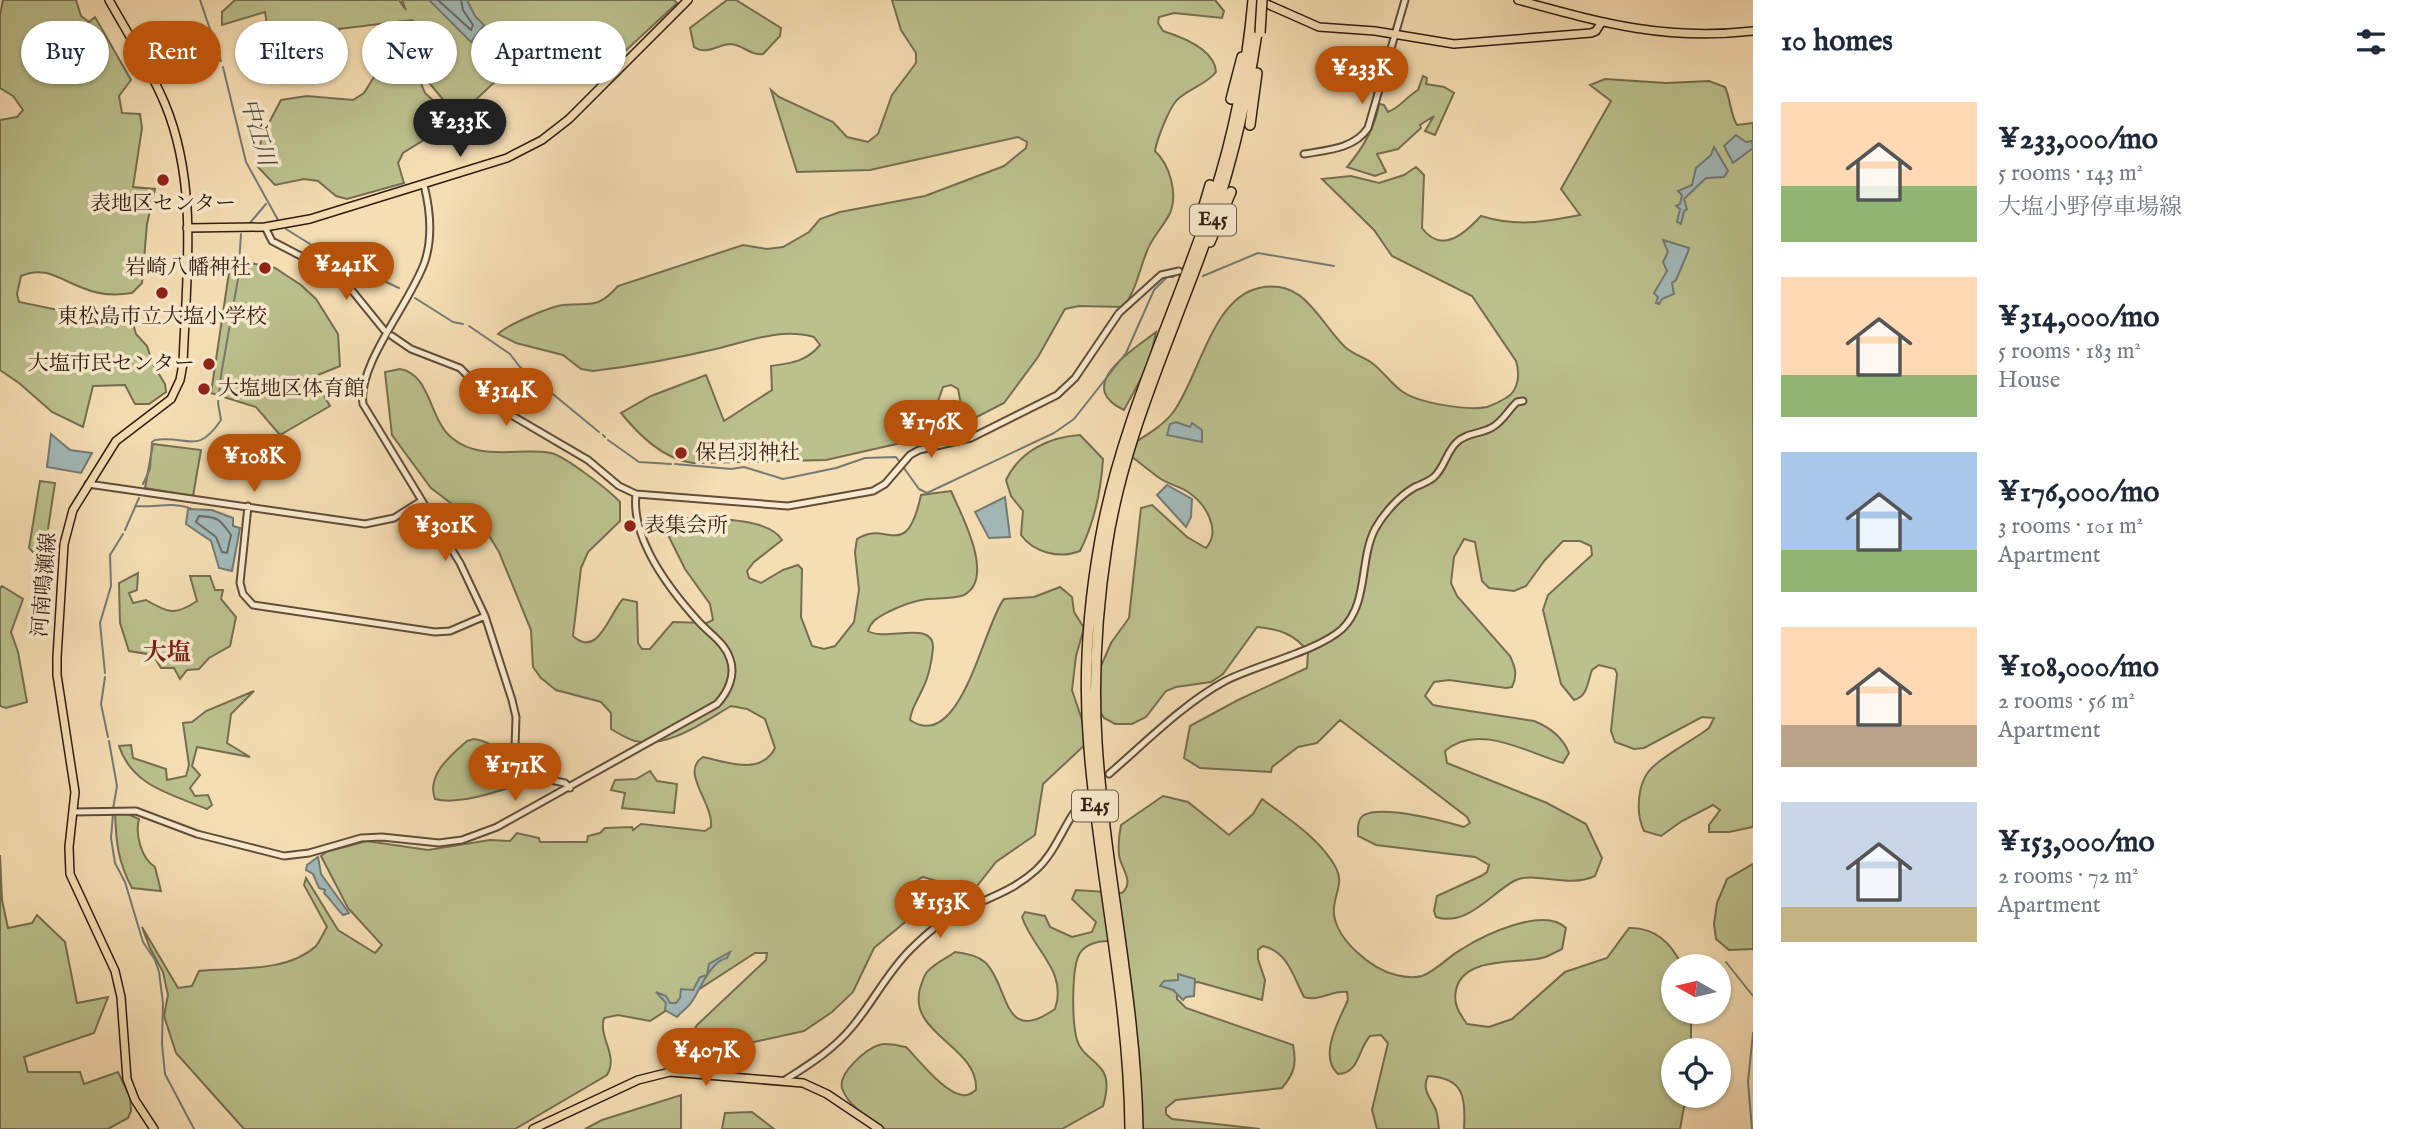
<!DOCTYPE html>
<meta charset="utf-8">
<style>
:root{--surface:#fff;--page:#f6f6f7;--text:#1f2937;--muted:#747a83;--accent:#b45309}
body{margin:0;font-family:"IM FELL English","Noto Serif JP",serif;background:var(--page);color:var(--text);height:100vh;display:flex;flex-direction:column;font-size:26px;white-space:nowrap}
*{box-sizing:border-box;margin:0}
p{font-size:23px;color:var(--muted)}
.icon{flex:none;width:38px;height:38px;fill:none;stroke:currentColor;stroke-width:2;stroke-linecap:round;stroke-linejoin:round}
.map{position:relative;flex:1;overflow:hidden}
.panel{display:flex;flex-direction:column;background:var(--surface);width:665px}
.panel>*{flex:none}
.hud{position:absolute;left:21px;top:21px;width:665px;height:63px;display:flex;gap:14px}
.needle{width:46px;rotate:278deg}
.fabs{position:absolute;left:1661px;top:954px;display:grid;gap:14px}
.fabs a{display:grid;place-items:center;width:70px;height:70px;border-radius:50%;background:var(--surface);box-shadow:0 2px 5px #0004;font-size:35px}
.price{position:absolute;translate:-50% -60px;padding:0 16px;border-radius:24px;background:var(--accent);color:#fff;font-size:23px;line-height:46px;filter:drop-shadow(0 2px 4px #0008)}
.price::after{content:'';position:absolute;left:50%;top:42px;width:21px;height:16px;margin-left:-10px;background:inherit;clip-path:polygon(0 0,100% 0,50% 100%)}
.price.selected{background:#222;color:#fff}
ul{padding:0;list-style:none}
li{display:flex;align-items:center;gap:21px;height:175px;padding:0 28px}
li span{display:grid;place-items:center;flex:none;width:196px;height:140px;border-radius:0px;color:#555}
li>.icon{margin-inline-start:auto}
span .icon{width:84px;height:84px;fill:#fffc;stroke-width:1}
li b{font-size:30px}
h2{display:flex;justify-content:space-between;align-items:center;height:84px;padding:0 28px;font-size:30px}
.tag{padding:0 24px;border-radius:32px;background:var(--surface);box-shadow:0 2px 5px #0004;font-size:24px;line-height:63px}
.tag.selected{background:var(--accent);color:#fff}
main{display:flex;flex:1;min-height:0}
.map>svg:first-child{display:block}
.green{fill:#bbc18d;stroke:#766e50;stroke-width:2}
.water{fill:#a2b9b8;stroke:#757a76;stroke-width:2}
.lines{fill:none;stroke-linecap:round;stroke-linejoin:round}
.shore{stroke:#6a6a65;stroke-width:2}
.stream{stroke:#757a76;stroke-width:2}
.minor-casing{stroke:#634c3a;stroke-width:9}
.major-casing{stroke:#321c12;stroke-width:10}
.highway-casing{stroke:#321c12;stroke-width:12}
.minor{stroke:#f8eace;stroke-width:5}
.major{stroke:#f5deb3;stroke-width:7}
.highway{stroke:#f5deb3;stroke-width:9}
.highway-bridge-casing{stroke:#321c12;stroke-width:12;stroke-linecap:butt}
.highway-bridge{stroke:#f5deb3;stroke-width:9}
.poi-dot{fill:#8f2418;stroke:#f8eace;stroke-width:2.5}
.labels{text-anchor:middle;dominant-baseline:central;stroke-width:7;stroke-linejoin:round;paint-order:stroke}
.shield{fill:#f8eace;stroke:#6d5a4a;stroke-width:2}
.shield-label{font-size:19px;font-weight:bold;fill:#321c12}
.poi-label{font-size:21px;fill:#321c12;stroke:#f8eace;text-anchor:start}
.street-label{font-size:21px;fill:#321c12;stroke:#f8eace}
.water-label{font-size:23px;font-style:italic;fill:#544b44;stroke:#f8eace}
.quarter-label{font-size:24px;font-weight:bold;fill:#7a1f14;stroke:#f8eace}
</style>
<main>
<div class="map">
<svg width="1753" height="1129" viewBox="0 0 1753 1129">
<rect width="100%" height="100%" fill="#f5deb3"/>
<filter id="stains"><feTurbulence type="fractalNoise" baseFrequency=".00286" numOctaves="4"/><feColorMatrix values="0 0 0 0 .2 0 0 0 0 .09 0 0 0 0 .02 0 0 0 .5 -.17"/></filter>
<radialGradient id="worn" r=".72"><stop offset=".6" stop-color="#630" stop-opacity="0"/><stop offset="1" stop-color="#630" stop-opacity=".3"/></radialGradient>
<path class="green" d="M3,0H76L81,16L89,22L95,17L131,80L119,96L122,113L140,114L142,128L133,187L155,189L147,224L142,283L132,293C114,296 99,295 83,288C60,280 46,265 21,276L17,294L19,302L102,319L129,310L136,334L147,346L153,364L165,384L166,392L149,404H135L125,385L93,386L83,427L52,412L19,383L0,370V120L17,117L23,110L13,96L0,88V15Z
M235,0H399L406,10L402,0H674L677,3L621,55L613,44L590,53L581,29L516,62L469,106L450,108L426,79L424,60L442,45L412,20L339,29V49L296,58L289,53L291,29L268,31L265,12L222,25V12Z
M727,0H736L781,28L780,36L763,54C751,56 743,45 731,44C718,44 707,56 694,47L690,28Z
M892,0H1215L1224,11L1222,18L1174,13L1159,17L1158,23L1163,31C1182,37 1215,50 1216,72C1206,85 1187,89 1176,101C1168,111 1157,139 1155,151C1170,165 1178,194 1170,213C1164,226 1152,237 1147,251C1138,273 1138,285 1124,307L1079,306L1065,309L1038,357L1004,403L969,421L963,415L958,389L951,385L943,387L930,424L920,434L901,443L826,460L693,463C663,459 640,436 621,413L651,396L706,375L724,421L772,390L771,366C791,363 806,362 820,345L814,337C782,328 751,340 720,348C678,358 635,366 593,371L581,369L563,355L516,343L498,334C507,325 551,306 564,305C591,302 597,310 618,286L743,245L767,249L783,247L809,232L820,219L840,212L925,196L1004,166L1026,148L1027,142L1018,137L870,170L797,172L771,90L779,97L833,122L847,137L868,142L878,134L892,95L916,63V53L901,30Z
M391,59L412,63L425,93L435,102L446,126L403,153L398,163L404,183L347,199L336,196L318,181L304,179L275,185L256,165L262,136L281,100L307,96L353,100L364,93L379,69Z
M1423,76L1427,78L1426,84L1444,87L1454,93L1435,135L1425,131L1434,116L1420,125L1421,128L1398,149L1377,154L1386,172L1375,176L1347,167C1363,148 1375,128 1379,104L1384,105L1388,112C1401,107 1406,97 1418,90Z
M1605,79L1666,83L1709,81L1725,87C1731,100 1730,114 1737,125L1753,123V827L1729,832H1709V825L1720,810L1713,805L1682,821L1661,836L1644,831C1635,812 1637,779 1655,765C1671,751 1692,741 1709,728L1714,718L1702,717L1644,748L1634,749L1615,742L1611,731L1617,674L1615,669L1599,665L1592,670C1587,683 1588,696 1574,700L1561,684L1543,610L1548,595L1592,555L1591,546L1580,541H1563L1545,560L1526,586L1514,591L1489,588L1482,581L1475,542L1464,539L1454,557L1451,583L1457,596L1510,656C1515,667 1518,675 1512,687L1506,688L1449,680L1434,682L1425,696L1433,705L1444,707L1534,721C1549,727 1563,738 1569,753L1563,763C1528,753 1478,722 1445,751L1447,763L1547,803L1586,824L1602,858L1595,876C1567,889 1534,870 1514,881C1490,894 1467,927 1436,917L1434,911L1437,896L1481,876L1487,872L1489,865L1475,857L1376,845L1358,836C1358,829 1357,819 1364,815C1383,805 1444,821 1464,827L1470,823L1467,817L1340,720L1317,743L1298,747L1272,767L1271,772L1200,768L1184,758L1190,726L1238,700L1307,668L1308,652C1295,634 1279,629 1257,627L1223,674L1211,682L1176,687L1166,691L1146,717L1132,724H1115L1104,718L1096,705L1098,673L1111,643L1129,618L1141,508L1152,505L1187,537L1206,548C1222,530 1205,503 1188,492C1179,486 1167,484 1158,477C1146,468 1135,459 1123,450C1139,439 1162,428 1174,411C1199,377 1212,298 1259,288C1305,278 1318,321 1345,347C1354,355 1364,357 1372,363C1384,372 1391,384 1403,392C1419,403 1467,411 1487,407C1493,405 1501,401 1506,398C1519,391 1520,373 1516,361L1472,296L1392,256L1374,230L1322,179L1351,176L1379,183L1404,175L1416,167L1424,175L1422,228C1442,255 1465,233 1481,216C1516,227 1545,222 1580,215L1561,189L1611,101L1590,85Z
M231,259L275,268L301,285L316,299L338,334L340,366L313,377L330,406L280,435L256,407L211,393Z
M1156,332L1149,364L1124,410C1073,386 1133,350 1156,332Z
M400,369C431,374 429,420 452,438C481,462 518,447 551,453C565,456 610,491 620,502V521L588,552L581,568L573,636C598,659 609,614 623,599L637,602L638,643L642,649H650L673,622L707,623L713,620L710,604L685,569L666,531L679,518C704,519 768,516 782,540L754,562L747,571L749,578L761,583L783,570L798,565L802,569L801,617L812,646L824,649L835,646L854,622L859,590L855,552L857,539C887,519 906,564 921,495L951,491C961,514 996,578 964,595C955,599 938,598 927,599C912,601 900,606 886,613C877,618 871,621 868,631C885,642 934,619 933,648C932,661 928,679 922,690C917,701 911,709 910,720C961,755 984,623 1004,599L1034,597L1060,587L1072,597L1074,612L1084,628L1076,656L1072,690L1089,741L1043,784L1035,835L996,862L973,891L923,877C906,883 910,904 910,918L874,948L853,992L832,1012L804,1031L745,1044L691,1046L687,1042L697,1025L766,960L767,953H755L650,1021L618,1015L604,1018C598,1038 619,1055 607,1075L515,1129H244L176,1053L164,1016L168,995L163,972L150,948L142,927L178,988L192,986L199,971C235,967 287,973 316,946C320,941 324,932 327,927L304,885L306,878L338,930L375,953L382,945L348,908L321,856L326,852L367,841L428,850L490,840L510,841L517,833L539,838L540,842H587L588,836L600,833L605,828L632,827L633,830L641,824L705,831L711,827C714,803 679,772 703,757C727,762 761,776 775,748L765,719L747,709L731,706C705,721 668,749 635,741C627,739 618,733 611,729V713L601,702L556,690L541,678L533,667L531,630L499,552L485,529L431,488L392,435L385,372Z
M1080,435L1103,459C1101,492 1095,521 1080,551C1060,559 1034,553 1021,535L1023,511L1011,496L1006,480C1020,451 1049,437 1080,435Z
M153,444L201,450L193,496L145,488Z
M40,481L55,483L44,555L35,554L29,548Z
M138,573L137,590L129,593L133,603L146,600C168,613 175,616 197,601L190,576H210L215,590H223L221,599L236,617L230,646L209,658L199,669L187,670L180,679L174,668H161L153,655L129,651L120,623L119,583Z
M2,586L23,599L11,632L18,652L27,702L6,708L0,706V588Z
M254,691L231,714L227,743L250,757L197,747L192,766L200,775L190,788L195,796L208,795L212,805L207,809C171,794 132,786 119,746L131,745L133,758L166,769L167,780L186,776L189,765L183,723L192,722L206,711Z
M474,739C499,743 514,763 529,781C505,789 460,806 435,799C426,775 451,755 467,741Z
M650,771L657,781L677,784L674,813L622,808L625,793L611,790L615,780L636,779Z
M1163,796L1188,802L1229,835L1253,814L1262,799C1287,818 1321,839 1336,868C1345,884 1332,897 1334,914C1337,940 1371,969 1396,975C1404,977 1414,978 1422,976C1436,971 1449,956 1462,949C1484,935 1544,906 1566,928L1562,949C1555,952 1549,957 1542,958C1517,964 1463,956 1456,990C1453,1004 1459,1013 1467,1024L1489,1027L1512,1019L1565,972L1607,958L1629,928C1655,927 1672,944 1682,966H1673V1012H1691V1050H1673V1096H1686L1680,1129H1464C1466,1097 1464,1078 1428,1076C1421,1090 1431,1098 1436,1110C1438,1116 1438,1123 1439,1129H1377L1372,1110L1388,1043L1381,1035L1370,1036C1358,1049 1359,1074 1338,1074C1318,1056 1339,1020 1348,1000L1347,992C1332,990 1319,1002 1304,997C1293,976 1288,952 1263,946L1258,950V959L1265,980L1262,1000L1198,982L1189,983L1177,993V999L1186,1008L1293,1045C1297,1064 1294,1074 1282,1088L1176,1100L1166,1108V1114L1172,1119L1260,1129H1128L1119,965L1109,941C1098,941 1087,943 1080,953C1071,967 1072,1023 1077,1040C1081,1055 1097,1060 1104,1073C1109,1083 1106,1096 1103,1106L1062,1129H885C870,1118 848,1107 842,1088C838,1073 866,1049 879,1045C887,1042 899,1046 906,1047C918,1059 948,1098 966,1095C970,1095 973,1092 976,1090C979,1045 904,1034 921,985C923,981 924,974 928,971C935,963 947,958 955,952C967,954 977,955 986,963C1010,988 1002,1046 1055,1009C1068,971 1033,950 1022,917L1025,912L1045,916L1050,927L1072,937L1092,932L1096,922L1072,899L1076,890L1122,893C1135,881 1121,869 1119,855C1118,845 1119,835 1121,825Z
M123,812L139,819C135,834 141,858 155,867L161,891L132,888C118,862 116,842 115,813Z
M0,855L2,900L8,928L32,923L37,915L65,942L77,1003L108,997L94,1033L24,1057L28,1072H80L84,1084L118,1072L130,1097L131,1111L128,1118L108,1129H0Z
M1753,864V949L1729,950L1716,939L1714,924L1717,903L1727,879Z
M681,1095V1129H585L602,1120Z
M752,1112L774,1129H722L725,1113Z"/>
<path class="water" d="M429,0H467L475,16L484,25L471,42Z
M1736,135L1746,142L1752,141L1753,148L1733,163L1724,146Z
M1714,147L1728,171L1724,177L1706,178L1684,199L1687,209L1684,211L1681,224L1677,222L1680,209L1676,206L1680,204L1682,195L1678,191L1692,185L1696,168L1711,155Z
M1663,240L1689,248L1688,252L1676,280L1672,283L1674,294L1662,299L1659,304L1656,303L1658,297L1654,293L1667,271L1663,262L1668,252Z
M1176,422L1190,427L1192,423L1202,430V442L1167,435L1170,424Z
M51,434L70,450L92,453L81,473L47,467Z
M1167,485L1192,499L1191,517L1186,527L1157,495Z
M1005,497L1010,537L989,538L975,512Z
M188,509L212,510L233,518V526L240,528L232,571L219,568L211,541L186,524Z
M318,857L321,874L349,913L343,915C336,908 331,900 324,893L325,890L319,888L313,874L306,870L307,865Z
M730,952L727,958C711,961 701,987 693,1000C688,1008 682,1011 677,1017L665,1010L666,1003L656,992L666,996L670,1003H676L680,998L681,989L693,990L700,977L707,975L709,964Z
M1178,974L1195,979L1194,996L1186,997L1183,1000L1173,990L1160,986L1164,981L1178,980Z"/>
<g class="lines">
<path class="shore" d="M438,0L471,30L473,25L463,10L461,0
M199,516C220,517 220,520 231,535L227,553L222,552L216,537L196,522Z"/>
<path class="stream" d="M200,0L221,61
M223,67L246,162L278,220
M249,224L266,204
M286,229L321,251
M328,255L399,288
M1203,276L1258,253L1334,266
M415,298L453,322L463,324
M469,326L510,354L520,367L599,432
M603,435L605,437
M608,440L639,462L671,464
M675,464L731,469L744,467L783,479L836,468L865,458L896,457L919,489L927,493L1054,433L1074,419L1126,353L1154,290L1167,277H1173
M143,484L150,469L152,442L155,440C188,435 197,456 221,420L218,403L221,375L238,279L241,234
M135,506C154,508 175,501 192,509
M125,530L139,498
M105,673L100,623L111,586L110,555L123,534
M105,677L101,704L108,737
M109,741L117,786L113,809
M113,814L111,838L115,863L125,882L143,942L155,960L159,972L163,1003L162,1044L165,1074L194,1129
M1726,962L1753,996
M1752,1129L1748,1082L1753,1033"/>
<g class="minor-casing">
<path id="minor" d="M1304,154C1327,150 1354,149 1368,128L1405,0
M424,185C430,209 433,236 425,261C412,301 357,364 363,404L460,563L485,616L512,700L516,717L515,748L520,762L536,777L565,783L570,788
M265,227L272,241L341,277L384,330
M392,336L411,349L460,368L501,409L588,460L619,486L636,494L788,506L873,491L885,484L910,455L919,450L971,438L1057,395L1075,378L1119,313L1161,275L1179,271
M88,484L365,524L394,518L421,501
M248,506L240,583L243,594L253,605L435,632L450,631L485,616
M1109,774C1145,743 1183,704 1225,681C1256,665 1318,651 1342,629C1369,603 1359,560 1375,529C1384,513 1399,496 1415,487C1422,484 1428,482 1434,477C1445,467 1446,452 1457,442C1466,433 1480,434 1491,428C1503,422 1508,410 1517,402L1523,401
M73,812L136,811L197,834L284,856L309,853L361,838L382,837L439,843L462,840L497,827L717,704C728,692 736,675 730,659C725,643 710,634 699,622C669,589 631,539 636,494
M785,1080C810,1064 833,1050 852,1027C873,1002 887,973 910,950C924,936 939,922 957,913C985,899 1012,892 1036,870C1059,849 1065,817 1088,796"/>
</g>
<g class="major-casing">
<path id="major" d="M109,0C128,34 150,68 165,104C199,186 186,278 183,364L180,380L171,399L116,441L73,510L64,544L57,657V675L75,792L69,847L70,874L115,971L121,997L127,1079L135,1100L154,1129
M1518,0C1602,23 1665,41 1753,31
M1260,1L1319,27L1375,31L1454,44L1591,33L1596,31L1601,23
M187,228L265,227L310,219L507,158L542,140L569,119L688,0
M533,1129L638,1080L670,1072L803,1083L827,1094L879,1129"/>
</g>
<g class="highway-casing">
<path id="highway" d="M1231,99L1242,57
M1250,125L1257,73
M1200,219L1210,185
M1210,242L1231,192
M1130,1129C1129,1001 1099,876 1089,748C1083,680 1088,607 1100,540C1121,421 1176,313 1213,199C1234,134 1247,68 1253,0
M1138,1129C1136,999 1105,872 1097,742C1093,677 1097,611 1107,546C1122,448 1162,358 1196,267C1225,191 1245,113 1257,33"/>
</g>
<use href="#minor" class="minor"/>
<use href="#major" class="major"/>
<use href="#highway" class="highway"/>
<g class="highway-bridge-casing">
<path id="highway-bridge" d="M1260,33L1262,0"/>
</g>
<use href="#highway-bridge" class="highway-bridge"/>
</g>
<g class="poi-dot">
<circle cx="163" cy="180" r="7"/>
<circle cx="265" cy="268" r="7"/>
<circle cx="162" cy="293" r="7"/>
<circle cx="209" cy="364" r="7"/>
<circle cx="204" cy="389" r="7"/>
<circle cx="681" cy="453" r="7"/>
<circle cx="630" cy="526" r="7"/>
</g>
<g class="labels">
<g class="shield">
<rect x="1190" y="204.5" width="46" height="31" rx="5"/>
<rect x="1072" y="790.5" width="46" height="31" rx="5"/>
</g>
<g class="shield-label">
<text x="1213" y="220">E45</text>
<text x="1095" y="806">E45</text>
</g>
<g class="poi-label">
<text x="163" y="204" text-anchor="middle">表地区センター</text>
<text x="251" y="268" text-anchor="end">岩崎八幡神社</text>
<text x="162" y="317" text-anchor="middle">東松島市立大塩小学校</text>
<text x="195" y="364" text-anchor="end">大塩市民センター</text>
<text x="218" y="389">大塩地区体育館</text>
<text x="695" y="453">保呂羽神社</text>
<text x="644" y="526">表集会所</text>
</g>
<g class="street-label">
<text transform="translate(45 585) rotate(-85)">河南鳴瀬線</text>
</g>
<g class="water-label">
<text transform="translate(257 132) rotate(74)">中江川</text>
</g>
<g class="quarter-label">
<text x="167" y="653">大塩</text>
</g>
</g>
<rect width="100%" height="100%" filter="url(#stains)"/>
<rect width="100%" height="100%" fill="url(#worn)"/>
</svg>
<div class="fabs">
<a><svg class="needle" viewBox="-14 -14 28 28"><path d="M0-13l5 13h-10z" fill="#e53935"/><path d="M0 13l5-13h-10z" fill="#747a83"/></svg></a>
<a><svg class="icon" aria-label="locate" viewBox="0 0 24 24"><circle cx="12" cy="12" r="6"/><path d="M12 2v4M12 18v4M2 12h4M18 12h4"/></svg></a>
</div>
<b class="price" style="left:1362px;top:106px">¥233K</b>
<b class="price selected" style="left:460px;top:159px">¥233K</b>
<b class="price" style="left:346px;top:302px">¥241K</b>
<b class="price" style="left:506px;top:428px">¥314K</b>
<b class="price" style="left:931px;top:460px">¥176K</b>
<b class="price" style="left:254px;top:494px">¥108K</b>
<b class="price" style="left:445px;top:563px">¥301K</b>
<b class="price" style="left:515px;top:803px">¥171K</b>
<b class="price" style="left:940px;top:940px">¥153K</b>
<b class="price" style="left:706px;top:1088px">¥407K</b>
<div class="hud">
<a class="tag">Buy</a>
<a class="tag selected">Rent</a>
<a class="tag">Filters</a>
<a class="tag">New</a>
<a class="tag">Apartment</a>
</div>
</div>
<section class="panel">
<h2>10 homes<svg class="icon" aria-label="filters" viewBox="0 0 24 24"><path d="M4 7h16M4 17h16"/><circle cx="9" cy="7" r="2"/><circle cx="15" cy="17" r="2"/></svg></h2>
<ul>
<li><span style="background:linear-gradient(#ffd9b3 60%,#8fb573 0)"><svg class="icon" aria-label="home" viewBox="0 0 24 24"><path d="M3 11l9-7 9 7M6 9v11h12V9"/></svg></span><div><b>¥233,000/mo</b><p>5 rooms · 143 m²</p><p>大塩小野停車場線</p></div></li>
<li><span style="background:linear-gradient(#ffd9b3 70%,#8fb573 0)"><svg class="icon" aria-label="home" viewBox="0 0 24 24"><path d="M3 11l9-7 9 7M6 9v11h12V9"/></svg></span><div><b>¥314,000/mo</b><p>5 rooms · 183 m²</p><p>House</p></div></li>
<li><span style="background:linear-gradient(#a9c7e8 70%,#8fb573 0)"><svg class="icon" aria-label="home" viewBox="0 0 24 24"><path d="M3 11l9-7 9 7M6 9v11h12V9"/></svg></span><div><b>¥176,000/mo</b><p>3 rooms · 101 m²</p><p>Apartment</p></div></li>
<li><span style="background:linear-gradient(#ffd9b3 70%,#b9a48a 0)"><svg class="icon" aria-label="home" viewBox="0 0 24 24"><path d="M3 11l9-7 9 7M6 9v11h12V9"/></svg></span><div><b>¥108,000/mo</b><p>2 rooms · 56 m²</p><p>Apartment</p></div></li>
<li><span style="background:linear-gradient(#c9d6e8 75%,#c2b280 0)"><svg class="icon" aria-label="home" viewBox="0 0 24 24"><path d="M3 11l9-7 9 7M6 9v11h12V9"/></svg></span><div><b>¥153,000/mo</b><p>2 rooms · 72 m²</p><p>Apartment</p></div></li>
</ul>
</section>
</main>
